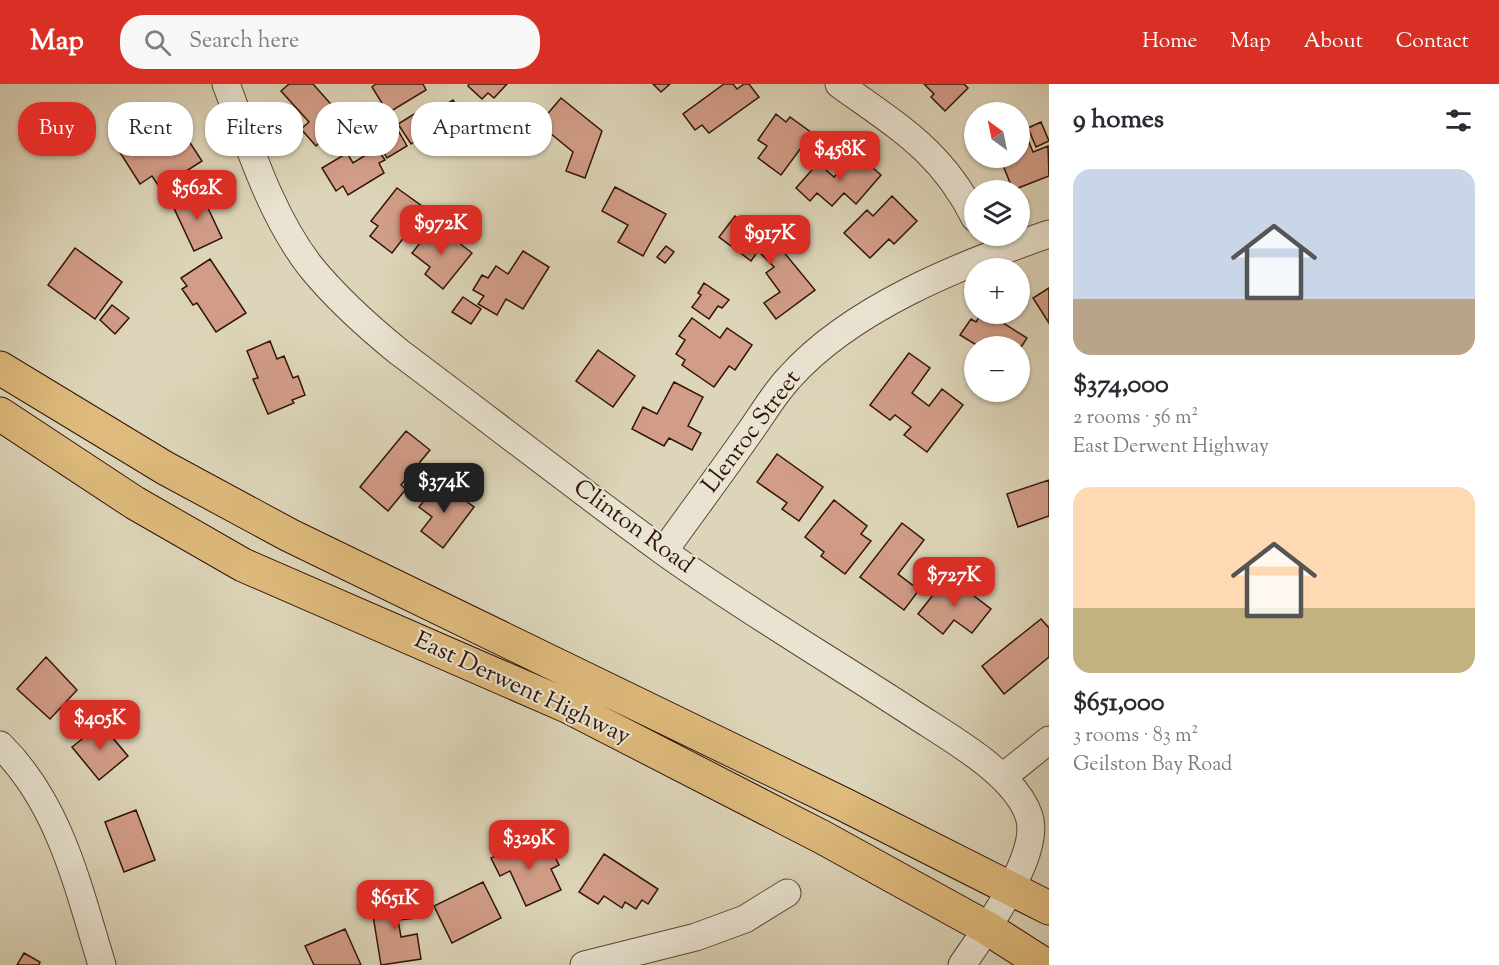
<!DOCTYPE html>
<meta charset="utf-8">
<style>
:root{--surface:#fff;--page:#f7f7f7;--text:#2b2b33;--muted:#7c7c81;--accent:#d93025}
body{margin:0;font-family:"Sorts Mill Goudy",serif;background:var(--page);color:var(--text);height:100vh;display:flex;flex-direction:column;font-size:22px;white-space:nowrap}
*{box-sizing:border-box;margin:0}
p{font-size:20px;color:var(--muted)}
.icon{flex:none;width:33px;height:33px;fill:none;stroke:currentColor;stroke-width:2;stroke-linecap:round;stroke-linejoin:round}
.map{position:relative;flex:1;overflow:hidden}
.panel{display:flex;flex-direction:column;background:var(--surface);width:450px}
.panel>*{flex:none}
.top-card{position:absolute;left:18px;top:18px;width:570px;height:54px;display:flex;gap:12px}
.needle{width:39px;rotate:327deg}
.controls{position:absolute;left:964px;top:18px;display:grid;gap:12px}
.controls a{display:grid;place-items:center;width:66px;height:66px;border-radius:50%;background:var(--surface);box-shadow:0 2px 4px #0004;font-size:30px}
.price{position:absolute;translate:-50% -51px;padding:0 14px;border-radius:12px;background:var(--accent);color:#fff;font-size:20px;line-height:39px;filter:drop-shadow(0 2px 3px #0008)}
.price::after{content:'';position:absolute;left:50%;top:36px;width:18px;height:14px;margin-left:-9px;background:inherit;clip-path:polygon(0 0,100% 0,50% 100%)}
.price.current{background:#222;color:#fff}
ul{padding:0;list-style:none}
li{display:grid;align-content:center;gap:12px;height:318px;padding:0 24px}
li span{display:grid;place-items:center;height:186px;border-radius:18px;color:#555}
li>.icon{margin-inline-start:auto}
span .icon{width:108px;height:108px;fill:#fffc;stroke-width:1}
li b{font-size:26px}
h2{display:flex;justify-content:space-between;align-items:center;height:72px;padding:0 24px;font-size:26px}
.tag{padding:0 21px;border-radius:24px;background:var(--surface);box-shadow:0 2px 4px #0004;font-size:21px;line-height:54px}
.tag.current{background:var(--accent);color:#fff}
header{display:flex;align-items:center;gap:36px;box-sizing:border-box;height:84px;padding:0 30px;background:var(--accent);color:#fff}
header strong{font-size:28px}
nav{display:flex;gap:33px;margin-inline-start:auto;font-size:21px}
.search{width:420px;height:54px;background:var(--page);display:flex;align-items:center;gap:15px;box-sizing:border-box;padding:0 21px;border-radius:24px;color:var(--muted);font-size:22px}
main{display:flex;flex:1;min-height:0}
.map>svg:first-child{display:block}
.building{fill:#d29d88;stroke:#321306;stroke-width:1.5}
.lines{fill:none;stroke-linecap:round;stroke-linejoin:round}
.minor-casing{stroke:#5d4433;stroke-width:29}
.major-casing{stroke:#321306;stroke-width:35}
.minor{stroke:#e9e4d2;stroke-width:27}
.major{stroke:#deba7c;stroke-width:33}
.labels{text-anchor:middle;dominant-baseline:central;stroke-width:4.5;stroke-linejoin:round;paint-order:stroke}
.street-label{font-size:24px;fill:#321306;stroke:#e9e4d2}
</style>
<header>
<strong>Map</strong>
<div class="search"><svg class="icon" aria-label="search" viewBox="0 0 24 24"><circle cx="10" cy="10" r="6"/><path d="M15 15l6 6"/></svg>Search here</div>
<nav><a>Home</a><a>Map</a><a>About</a><a>Contact</a></nav>
</header>
<main>
<div class="map">
<svg width="1049" height="881" viewBox="0 0 1049 881">
<rect width="100%" height="100%" fill="#ddd5b9"/>
<filter id="stains"><feTurbulence type="fractalNoise" baseFrequency=".00333" numOctaves="4"/><feColorMatrix values="0 0 0 0 .2 0 0 0 0 .09 0 0 0 0 .02 0 0 0 .5 -.17"/></filter>
<radialGradient id="worn" r=".72"><stop offset=".6" stop-color="#630" stop-opacity="0"/><stop offset="1" stop-color="#630" stop-opacity=".3"/></radialGradient>
<path class="building" d="M289,0H313L345,36L316,62L301,45L309,38L281,7Z
M376,0H423L426,6L388,29L372,3Z
M469,0H507L494,14L488,9L482,15L468,2Z
M653,0H670L661,8Z
M724,0H733L737,5L744,0H749L759,13L709,49L702,41L695,46L683,30Z
M924,0H964L968,4L945,27L931,13L934,10Z
M561,14L602,47L585,94L566,87L573,68L539,40Z
M453,16L461,29L454,33L458,41L423,63L418,55L411,60L398,40L424,24L429,31Z
M164,19L202,77L160,104L152,92L140,100L114,59L126,51L123,46Z
M776,30L786,38L790,33L812,49L781,91L758,74L767,62L758,56Z
M1041,38L1049,57L1036,63L1028,44Z
M395,41L407,62L387,74L375,53Z
M1020,48L1024,57L1028,56L1033,68L1048,62L1049,92L1013,106L1000,74H1020Z
M377,64L385,76L379,79L384,89L348,111L343,102L336,107L322,84L347,69L353,79Z
M853,73L862,81L865,77L881,91L856,120L844,109L832,122L817,109L810,117L796,104L818,79L834,93Z
M615,103L666,130L643,172L618,158L628,141L602,127Z
M397,104L426,125L392,169L370,152L378,142L371,137Z
M200,107L222,154L194,167L172,120Z
M892,112L917,137L894,160L889,155L870,174L844,149L867,126L873,132Z
M735,132L782,166L815,206L776,235L764,219L780,208L766,189L774,183L758,167L751,177L719,153Z
M435,140L472,169L443,205L425,190L430,183L412,169Z
M666,162L674,168L665,179L657,173Z
M75,164L122,198L95,235L48,201Z
M523,167L549,183L523,225L506,215L497,231L478,220L484,212L473,206L482,191L488,194L496,182L508,190Z
M210,175L246,229L216,248L197,219L193,221L182,205L187,202L181,194Z
M704,199L729,216L722,224L718,222L709,235L692,223L701,211L698,209Z
M1049,204V239L1033,214Z
M463,213L481,225L471,240L452,228Z
M112,221L129,234L115,250L100,236Z
M981,230H989L1027,254L1020,265V262H978L960,251L971,235L976,238Z
M692,234L720,254L727,244L752,261L735,286L729,282L714,303L682,281L685,276L676,270L685,256L679,252Z
M270,257L277,275L284,272L293,294L298,292L305,311L292,316L294,319L268,330L253,295L258,294L247,267Z
M598,266L635,292L613,323L576,297Z
M909,269L930,284L912,309L929,322L942,305L963,321L927,368L904,351L911,343L895,331L890,336L870,321Z
M674,298L703,313L688,342L701,349L692,366L669,354L664,362L632,345L643,323L657,330Z
M406,347L430,366L401,401L406,405L388,427L360,403Z
M777,370L823,403L799,437L782,425L787,419L757,398Z
M1049,396V432L1018,443L1007,410Z
M439,397L474,423L443,464L421,447L432,433L419,423Z
M834,416L867,442L861,450L871,457L845,490L821,472L824,468L805,453Z
M902,439L924,456L898,490L919,506L904,526L860,493Z
M948,492L991,525L972,549L954,536L943,550L918,530Z
M1041,535L1049,544V573L1004,610L982,582Z
M46,573L77,606L50,635L17,605Z
M105,637L116,650L112,653L128,672L99,696L72,663Z
M136,726L155,776L124,788L105,738Z
M535,754L545,773L553,769L559,781L551,785L561,806L526,822L510,787L500,792L491,774Z
M604,770L658,805L648,820L642,816L636,825L625,818L622,824L604,812L598,820L579,808Z
M483,798L501,834L452,859L434,822Z
M412,812L416,834L398,836L401,853L417,850L421,875L381,881L371,819Z
M345,845L361,881H314L305,862Z
M24,869L40,878L39,881H17Z"/>
<g class="lines">
<g class="minor-casing">
<path id="minor" d="M226,0C249,61 270,130 310,182C336,214 367,242 399,268C487,334 574,402 663,467C744,525 829,575 912,629C948,653 1015,689 1029,732C1042,770 983,850 962,881
M839,0C898,43 941,66 975,134
M664,467C692,428 721,389 749,349C762,331 774,310 789,294C851,224 962,180 1049,150
M0,661C60,720 78,803 102,881
M1003,693L1049,656
M584,881L696,853L745,835L787,809"/>
</g>
<g class="major-casing">
<path id="major" d="M0,284L165,384L289,451L843,720L1049,824
M0,330L135,419L243,481L567,622L822,753L987,844L1045,881"/>
</g>
<use href="#minor" class="minor"/>
<use href="#major" class="major"/>
</g>
<g class="labels">
<g class="street-label">
<text transform="translate(752 348) rotate(-53)">Llenroc Street</text>
<text transform="translate(633 443) rotate(36)">Clinton Road</text>
<text transform="translate(522 605) rotate(25)">East Derwent Highway</text>
</g>
</g>
<rect width="100%" height="100%" filter="url(#stains)"/>
<rect width="100%" height="100%" fill="url(#worn)"/>
</svg>
<div class="controls">
<a><svg class="needle" viewBox="-14 -14 28 28"><path d="M0-13l5 13h-10z" fill="#e53935"/><path d="M0 13l5-13h-10z" fill="#7c7c81"/></svg></a>
<a><svg class="icon" aria-label="layers" viewBox="0 0 24 24"><path d="M12 4l9 5-9 5-9-5zM3 14l9 5 9-5"/></svg></a>
<a>+</a>
<a>−</a>
</div>
<b class="price" style="left:840px;top:98px">$458K</b>
<b class="price" style="left:197px;top:137px">$562K</b>
<b class="price" style="left:441px;top:172px">$972K</b>
<b class="price" style="left:770px;top:182px">$917K</b>
<b class="price current" style="left:444px;top:430px">$374K</b>
<b class="price" style="left:954px;top:524px">$727K</b>
<b class="price" style="left:100px;top:667px">$405K</b>
<b class="price" style="left:529px;top:787px">$329K</b>
<b class="price" style="left:395px;top:847px">$651K</b>
<div class="top-card">
<a class="tag current">Buy</a>
<a class="tag">Rent</a>
<a class="tag">Filters</a>
<a class="tag">New</a>
<a class="tag">Apartment</a>
</div>
</div>
<section class="panel">
<h2>9 homes<svg class="icon" aria-label="filters" viewBox="0 0 24 24"><path d="M4 7h16M4 17h16"/><circle cx="9" cy="7" r="2"/><circle cx="15" cy="17" r="2"/></svg></h2>
<ul>
<li><span style="background:linear-gradient(#c9d6e8 70%,#b9a48a 0)"><svg class="icon" aria-label="home" viewBox="0 0 24 24"><path d="M3 11l9-7 9 7M6 9v11h12V9"/></svg></span><div><b>$374,000</b><p>2 rooms · 56 m²</p><p>East Derwent Highway</p></div></li>
<li><span style="background:linear-gradient(#ffd9b3 65%,#c2b280 0)"><svg class="icon" aria-label="home" viewBox="0 0 24 24"><path d="M3 11l9-7 9 7M6 9v11h12V9"/></svg></span><div><b>$651,000</b><p>3 rooms · 83 m²</p><p>Geilston Bay Road</p></div></li>
</ul>
</section>
</main>
